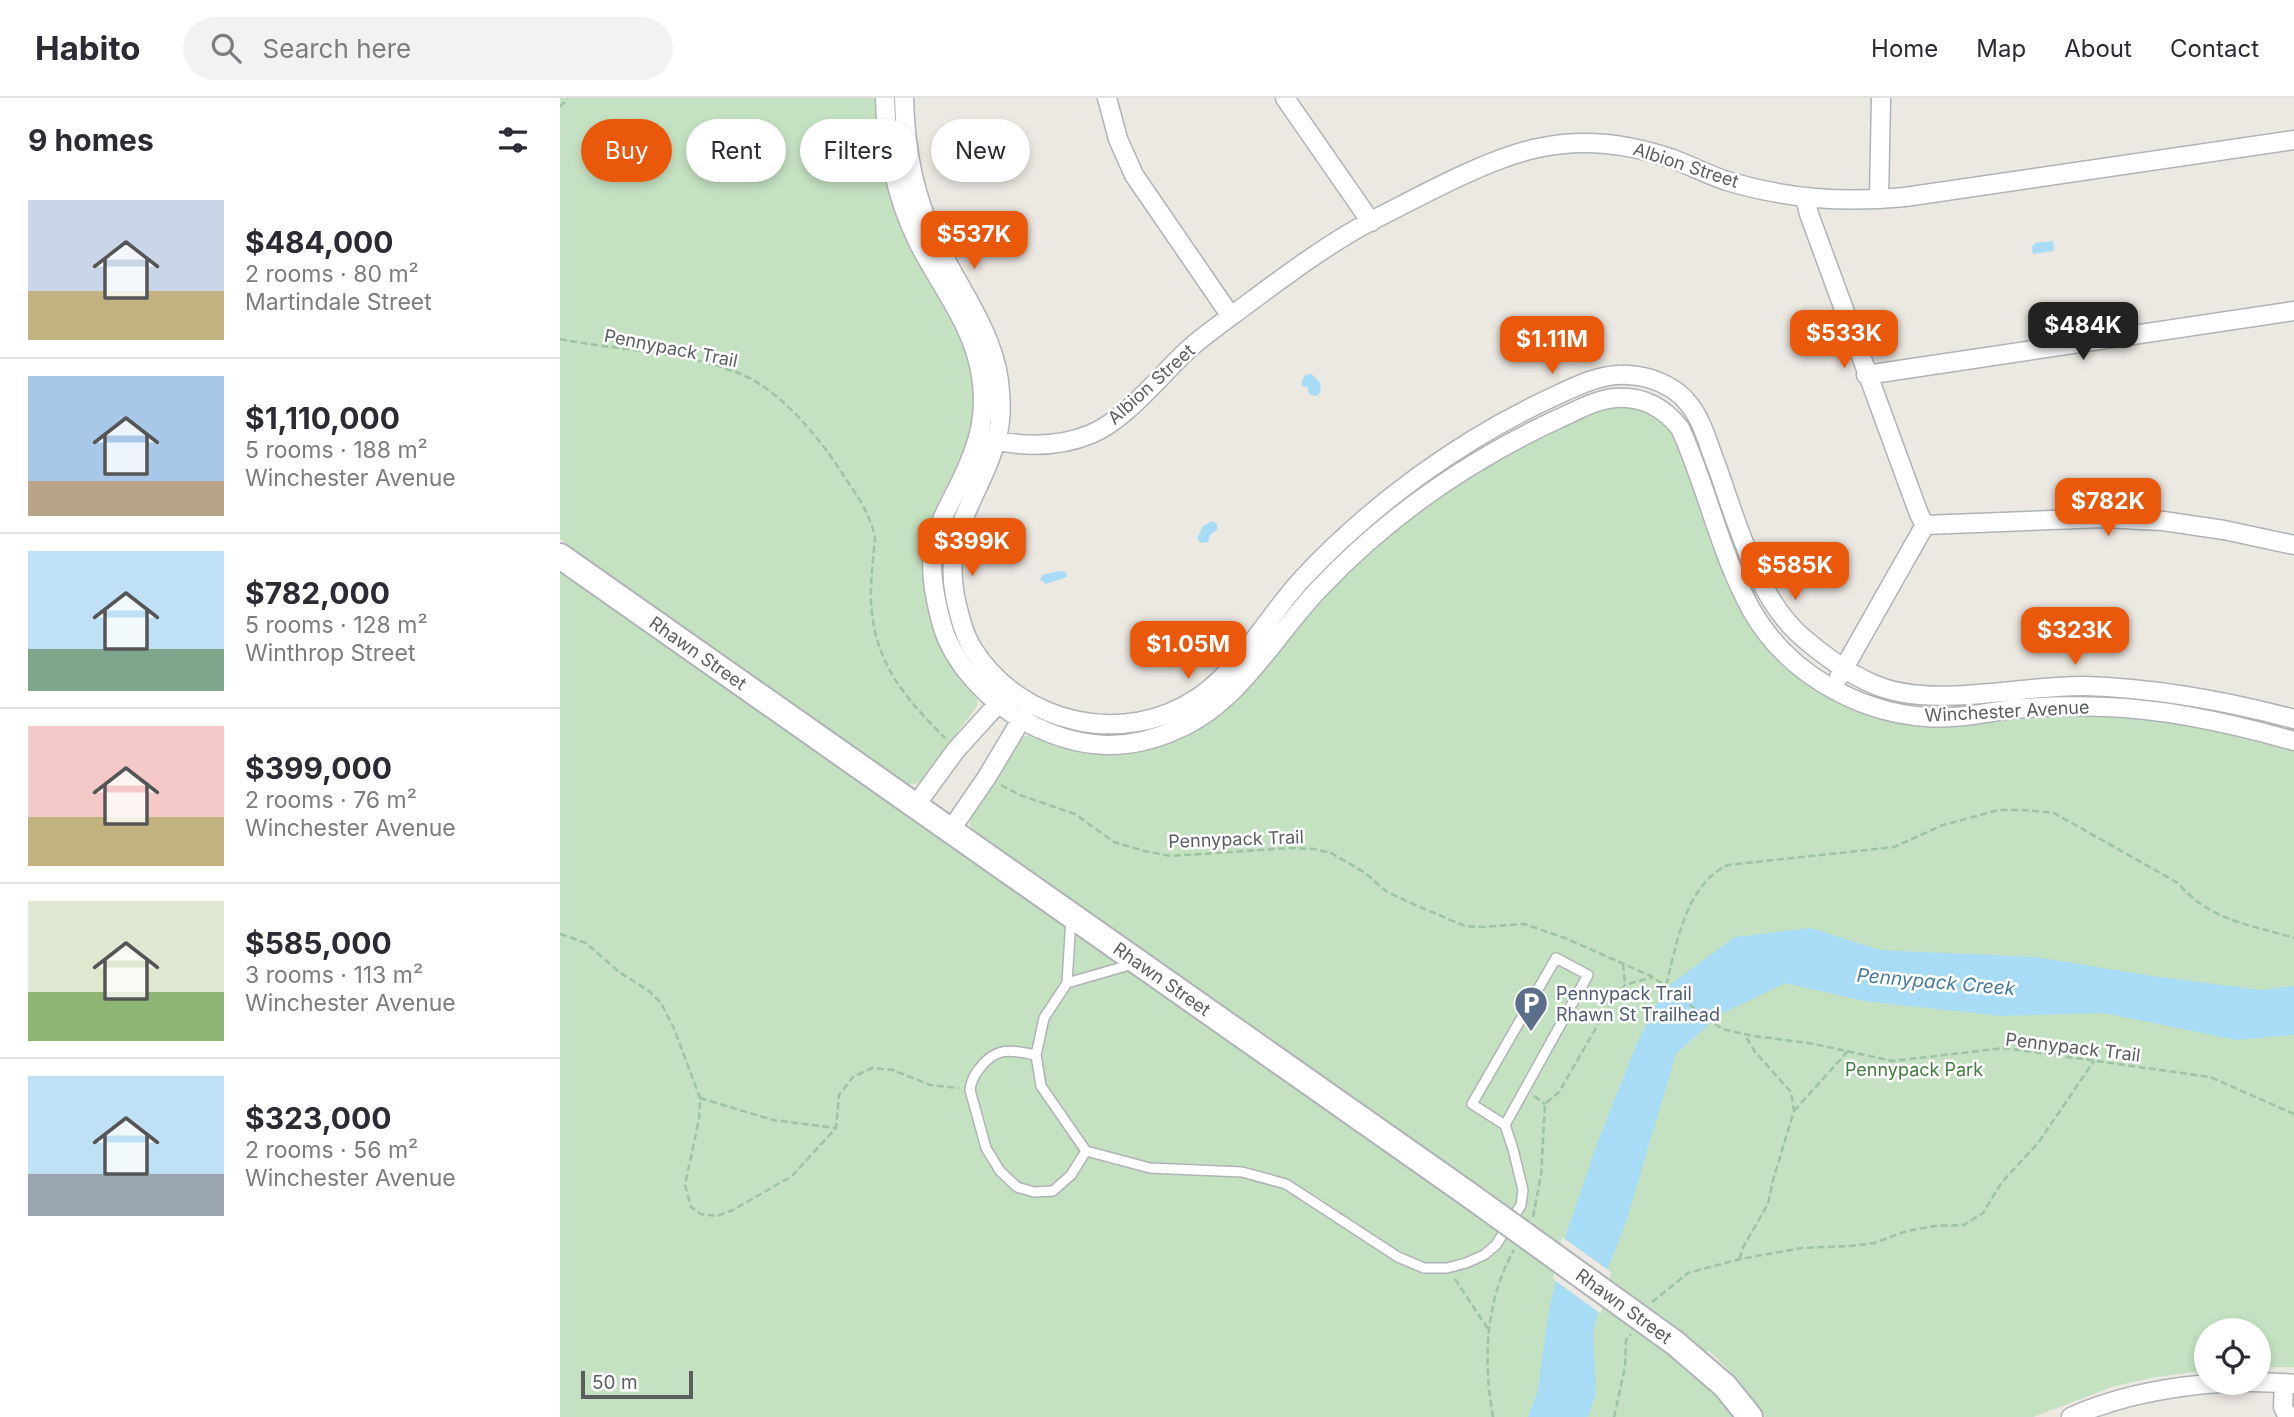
<!DOCTYPE html>
<meta charset="utf-8">
<style>
:root{--surface:#fff;--page:#f2f2f3;--text:#2b2b33;--muted:#7c7c81;--line:#e1e1e2;--accent:#ea580c}
body{margin:0;font-family:Inter,sans-serif;background:var(--page);color:var(--text);height:100vh;display:flex;flex-direction:column;font-size:26px;white-space:nowrap}
*{box-sizing:border-box;margin:0}
p{font-size:23px;color:var(--muted)}
.icon{flex:none;width:38px;height:38px;fill:none;stroke:currentColor;stroke-width:2;stroke-linecap:round;stroke-linejoin:round}
.map{position:relative;flex:1;overflow:hidden}
.sheet{display:flex;flex-direction:column;background:var(--surface);width:560px}
.sheet>*{flex:none}
.top-card{position:absolute;left:21px;top:21px;width:665px;height:63px;display:flex;gap:14px}
.fabs{position:absolute;left:1634px;top:1220px;display:grid;gap:14px}
.fabs a{display:grid;place-items:center;width:77px;height:77px;border-radius:50%;background:var(--surface);box-shadow:0 4px 10px #0003;font-size:35px}
.scale{position:absolute;left:21px;bottom:18px;width:112px;box-sizing:border-box;padding-left:7px;border:4px solid #5a5e61;border-top:0;font-size:19px;line-height:24px;white-space:nowrap;color:#5a5e61;-webkit-text-stroke:5px #fff;paint-order:stroke}
.price{position:absolute;translate:-50% -60px;padding:0 16px;border-radius:14px;background:var(--accent);color:#fff;font-size:23px;line-height:46px;filter:drop-shadow(0 2px 4px #0008)}
.price::after{content:'';position:absolute;left:50%;top:42px;width:21px;height:16px;margin-left:-10px;background:inherit;clip-path:polygon(0 0,100% 0,50% 100%)}
.price.current{background:#222;color:#fff}
ul{padding:0;list-style:none}
li{display:flex;align-items:center;gap:21px;height:175px;padding:0 28px}
li+li{border-top:2px solid var(--line)}
li span{display:grid;place-items:center;flex:none;width:196px;height:140px;border-radius:0px;color:#555}
li>.icon{margin-inline-start:auto}
span .icon{width:84px;height:84px;fill:#fffc;stroke-width:1}
li b{font-size:30px}
h2{display:flex;justify-content:space-between;align-items:center;height:84px;padding:0 28px;font-size:30px}
.pill{padding:0 24px;border-radius:32px;background:var(--surface);box-shadow:0 4px 10px #0003;font-size:24px;line-height:63px}
.pill.current{background:var(--accent);color:#fff}
header{display:flex;align-items:center;gap:42px;box-sizing:border-box;height:98px;padding:0 35px;background:var(--surface);border-bottom:2px solid var(--line)}
header strong{font-size:33px}
nav{display:flex;gap:38px;margin-inline-start:auto;font-size:24px}
.search{width:490px;height:63px;background:var(--page);display:flex;align-items:center;gap:18px;box-sizing:border-box;padding:0 24px;border-radius:38px;color:var(--muted);font-size:26px}
main{display:flex;flex:1;min-height:0}
.map>svg:first-child{display:block}
.green{fill:#c4e1c1}
.water{fill:#a8dcf6}
.pier{fill:#ece8e2}
.lines{fill:none;stroke-linecap:round;stroke-linejoin:round}
.service-casing{stroke:#b0b3b6;stroke-width:12}
.minor-casing{stroke:#b0b3b6;stroke-width:21}
.secondary-casing{stroke:#afb2b6;stroke-width:28}
.path{stroke:#9cc3a3;stroke-width:2.5;stroke-dasharray:7 3.5;stroke-linecap:butt}
.service{stroke:#fff;stroke-width:9}
.minor{stroke:#fff;stroke-width:18}
.secondary{stroke:#fff;stroke-width:24}
.secondary-bridge-casing{stroke:#afb2b6;stroke-width:28;stroke-linecap:butt}
.secondary-bridge{stroke:#fff;stroke-width:24}
.labels{text-anchor:middle;dominant-baseline:central;stroke-width:5;stroke-linejoin:round;paint-order:stroke}
.street-label{font-size:18px;fill:#5a5e61;stroke:#fff}
.service-label{font-size:18px;fill:#4e5e75;stroke:#fff;text-anchor:start}
.park-label{font-size:18px;fill:#417e3d;stroke:#fff}
.water-label{font-size:19px;font-style:italic;fill:#457a9d;stroke:#fff}
</style>
<header>
<strong>Habito</strong>
<div class="search"><svg class="icon" aria-label="search" viewBox="0 0 24 24"><circle cx="10" cy="10" r="6"/><path d="M15 15l6 6"/></svg>Search here</div>
<nav><a>Home</a><a>Map</a><a>About</a><a>Contact</a></nav>
</header>
<main>
<section class="sheet">
<h2>9 homes<svg class="icon" aria-label="filters" viewBox="0 0 24 24"><path d="M4 7h16M4 17h16"/><circle cx="9" cy="7" r="2"/><circle cx="15" cy="17" r="2"/></svg></h2>
<ul>
<li><span style="background:linear-gradient(#c9d6e8 65%,#c2b280 0)"><svg class="icon" aria-label="home" viewBox="0 0 24 24"><path d="M3 11l9-7 9 7M6 9v11h12V9"/></svg></span><div><b>$484,000</b><p>2 rooms · 80 m²</p><p>Martindale Street</p></div></li>
<li><span style="background:linear-gradient(#a9c7e8 75%,#b9a48a 0)"><svg class="icon" aria-label="home" viewBox="0 0 24 24"><path d="M3 11l9-7 9 7M6 9v11h12V9"/></svg></span><div><b>$1,110,000</b><p>5 rooms · 188 m²</p><p>Winchester Avenue</p></div></li>
<li><span style="background:linear-gradient(#bfe0f5 70%,#7fa58c 0)"><svg class="icon" aria-label="home" viewBox="0 0 24 24"><path d="M3 11l9-7 9 7M6 9v11h12V9"/></svg></span><div><b>$782,000</b><p>5 rooms · 128 m²</p><p>Winthrop Street</p></div></li>
<li><span style="background:linear-gradient(#f6c9c9 65%,#c2b280 0)"><svg class="icon" aria-label="home" viewBox="0 0 24 24"><path d="M3 11l9-7 9 7M6 9v11h12V9"/></svg></span><div><b>$399,000</b><p>2 rooms · 76 m²</p><p>Winchester Avenue</p></div></li>
<li><span style="background:linear-gradient(#dfe7d0 65%,#8fb573 0)"><svg class="icon" aria-label="home" viewBox="0 0 24 24"><path d="M3 11l9-7 9 7M6 9v11h12V9"/></svg></span><div><b>$585,000</b><p>3 rooms · 113 m²</p><p>Winchester Avenue</p></div></li>
<li><span style="background:linear-gradient(#bfe0f5 70%,#9aa5b1 0)"><svg class="icon" aria-label="home" viewBox="0 0 24 24"><path d="M3 11l9-7 9 7M6 9v11h12V9"/></svg></span><div><b>$323,000</b><p>2 rooms · 56 m²</p><p>Winchester Avenue</p></div></li>
</ul>
</section>
<div class="map">
<svg width="1734" height="1319" viewBox="0 0 1734 1319">
<rect width="100%" height="100%" fill="#ece8e2"/>
<path class="green" d="M0,0H317L342,127L363,173L396,227L411,267L414,286V310L408,342L380,402L368,440L406,584C412,592 419,597 417,608L360,685L349,686L344,684L0,441Z
M1040,307L1088,310L1116,336L1195,528L1315,615L1502,614L1620,623L1734,649V1269H1699V1232H1647V1272L1590,1280L1552,1289L1473,1319H1205C1189,1293 1171,1273 1148,1252L1134,1274L1160,1300L1174,1319H0V474L895,1103L910,1083L411,730L408,714L463,639L472,636L477,640L522,651L629,634L677,601L778,479L890,387Z"/>
<path class="water" d="M1493,143L1494,153L1473,156L1472,149L1475,145Z
M751,276C759,281 762,286 760,295L756,298L749,296L747,288L743,289L741,284L745,277Z
M653,423L657,426V432L650,437L648,444L640,445L637,440L643,428Z
M500,473L506,474L507,479L486,486L480,482L482,477Z
M1251,830L1320,852L1475,859L1592,878L1701,892L1734,888V937L1676,942L1544,915L1441,918L1304,903L1225,885L1159,917L1116,956L1067,1121L1049,1168L1033,1235L1036,1296L1028,1319H968L978,1292L989,1212L1006,1136L1038,1043L1076,947L1104,891L1175,839Z"/>
<path class="pier" d="M1002,1139L1051,1174L1041,1216L993,1181Z"/>
<g class="lines">
<g class="service-casing">
<path id="service" d="M507,885L573,866
M476,957C451,952 436,948 419,971C414,978 411,983 410,992L426,1050L440,1073L457,1089L474,1094L493,1093L511,1077L526,1053L481,988L476,957L484,920L507,885L511,820
M526,1053L590,1070L682,1074L726,1086L838,1159L864,1170H887L906,1165L924,1157L936,1147L961,1107L963,1092L953,1051L945,1027L1028,877L996,860L912,1006L945,1027"/>
</g>
<g class="minor-casing">
<path id="minor" d="M325,0C326,50 336,99 358,144C380,188 414,228 421,278C428,321 416,353 397,391C388,409 378,427 374,446C369,473 375,501 382,527C394,568 432,606 468,625C518,651 566,655 618,631C680,604 714,538 759,491C827,419 911,361 1000,320C1018,312 1037,301 1056,300C1083,298 1104,310 1120,330C1147,389 1160,456 1192,513C1227,574 1296,614 1366,619C1400,622 1433,612 1466,610C1493,608 1520,608 1546,609C1609,611 1674,626 1734,643
M344,0C345,48 354,98 375,141C397,188 432,231 439,283C441,303 442,320 437,339C422,398 382,431 395,498C399,516 403,535 413,551C461,627 565,650 639,599C682,569 707,519 742,481C812,406 901,341 995,298C1018,287 1043,275 1069,277C1090,278 1115,288 1128,305C1142,321 1148,346 1156,366C1177,424 1197,504 1247,543C1266,559 1290,576 1313,586C1371,612 1460,587 1524,588C1595,590 1666,603 1734,621
M547,0L558,41L574,77L670,217
M725,0L811,124
M1245,100L1249,116L1359,416L1365,427
M1319,101L1321,0
M1306,277L1734,213
M427,341C463,349 498,350 531,336C566,322 602,275 631,249C651,232 673,217 694,201C732,173 771,144 813,122C861,98 926,61 978,50C1023,40 1070,46 1113,61C1131,68 1149,77 1167,83C1228,101 1283,105 1345,99L1734,42
M1365,427L1543,420L1603,423L1664,432L1734,447
M1279,579L1365,427
M355,708L396,652L446,597
M390,733L427,679L467,612
M1724,1285L1723,1309L1728,1319
M1511,1319C1575,1290 1665,1279 1734,1286"/>
</g>
<g class="secondary-casing">
<path id="secondary" d="M0,458L908,1096
M1115,1245L1165,1288L1190,1319"/>
</g>
<path class="path" d="M0,9L8,0
M0,241C59,253 128,253 183,277C220,293 257,337 278,369C293,392 310,413 315,440C313,465 309,491 312,516C318,570 349,604 385,640
M441,687L460,697L515,716L554,744L584,753L611,758L729,750L754,751L771,755L804,774L826,793L846,803L905,828L921,829L964,826L1005,840L1093,879L1162,931L1193,938L1249,945L1333,963L1444,950L1650,979L1734,1016
M0,836L26,845L59,874L89,893L101,905L113,928L140,1000L139,1021L125,1087L131,1109L141,1116L157,1118L173,1112L232,1078L276,1030L279,997L293,979L312,970L333,972L370,987L399,990
M1063,866L1065,887
M1106,887C1117,846 1125,787 1168,767L1334,749L1383,727L1439,712H1464L1494,715L1618,785C1650,823 1689,826 1734,840
M974,998L985,1006
M140,1000L213,1022L276,1030
M1234,1013L1288,953
M973,1119L981,1077L985,1006L999,994L1051,904L1065,887L1093,879
M1180,1161L1182,1151L1208,1106L1213,1082L1234,1013L1231,994L1195,954L1185,937
M895,1181L928,1231
M1092,1204L1128,1175L1180,1161L1242,1150L1291,1148L1314,1145L1347,1133L1375,1128L1404,1127L1423,1115L1442,1084L1478,1045L1534,963
M933,1319C923,1264 925,1202 954,1152
M1054,1319L1065,1269L1066,1242L1071,1236"/>
<use href="#service" class="service"/>
<use href="#minor" class="minor"/>
<use href="#secondary" class="secondary"/>
<g class="secondary-bridge-casing">
<path id="secondary-bridge" d="M908,1096L1115,1245"/>
</g>
<use href="#secondary-bridge" class="secondary-bridge"/>
</g>
<defs>
<g id="parking-pin" transform="scale(1.75)"><path d="M0 17L-7.5 6A9.5 9.5 0 1 1 7.5 6Z" fill="#5c6f8a" stroke="#fff"/><path d="M-3.5-5.5H1a3.5 3.5 0 0 1 0 7H-1V5.5H-3.5ZM-1-3.4V-.6H.8a1.4 1.4 0 0 0 0-2.8Z" fill="#fff"/></g>
</defs>
<g fill-rule="evenodd">
<use href="#parking-pin" x="971" y="905"/>
</g>
<g class="labels">
<g class="street-label">
<text transform="translate(1126 67) rotate(18)">Albion Street</text>
<text transform="translate(111 250) rotate(11)">Pennypack Trail</text>
<text transform="translate(591 286) rotate(-42)">Albion Street</text>
<text transform="translate(138 555) rotate(35)">Rhawn Street</text>
<text transform="translate(1447 613) rotate(-3)">Winchester Avenue</text>
<text transform="translate(676 741) rotate(-2)">Pennypack Trail</text>
<text transform="translate(602 881) rotate(35)">Rhawn Street</text>
<text transform="translate(1513 949) rotate(7)">Pennypack Trail</text>
<text transform="translate(1064 1208) rotate(36)">Rhawn Street</text>
</g>
<g class="service-label">
<text x="996" y="895">Pennypack Trail<tspan x="996" dy="21">Rhawn St Trailhead</tspan></text>
</g>
<g class="park-label">
<text x="1354" y="971">Pennypack Park</text>
</g>
<g class="water-label">
<text transform="translate(1376 884) rotate(5)">Pennypack Creek</text>
</g>
</g>
</svg>
<div class="fabs">
<a><svg class="icon" aria-label="locate" viewBox="0 0 24 24"><circle cx="12" cy="12" r="6"/><path d="M12 2v4M12 18v4M2 12h4M18 12h4"/></svg></a>
</div>
<div class="scale">50 m</div>
<b class="price" style="left:414px;top:173px">$537K</b>
<b class="price current" style="left:1523px;top:264px">$484K</b>
<b class="price" style="left:1284px;top:272px">$533K</b>
<b class="price" style="left:992px;top:278px">$1.11M</b>
<b class="price" style="left:1548px;top:440px">$782K</b>
<b class="price" style="left:412px;top:480px">$399K</b>
<b class="price" style="left:1235px;top:504px">$585K</b>
<b class="price" style="left:1515px;top:569px">$323K</b>
<b class="price" style="left:628px;top:583px">$1.05M</b>
<div class="top-card">
<a class="pill current">Buy</a>
<a class="pill">Rent</a>
<a class="pill">Filters</a>
<a class="pill">New</a>
</div>
</div>
</main>
